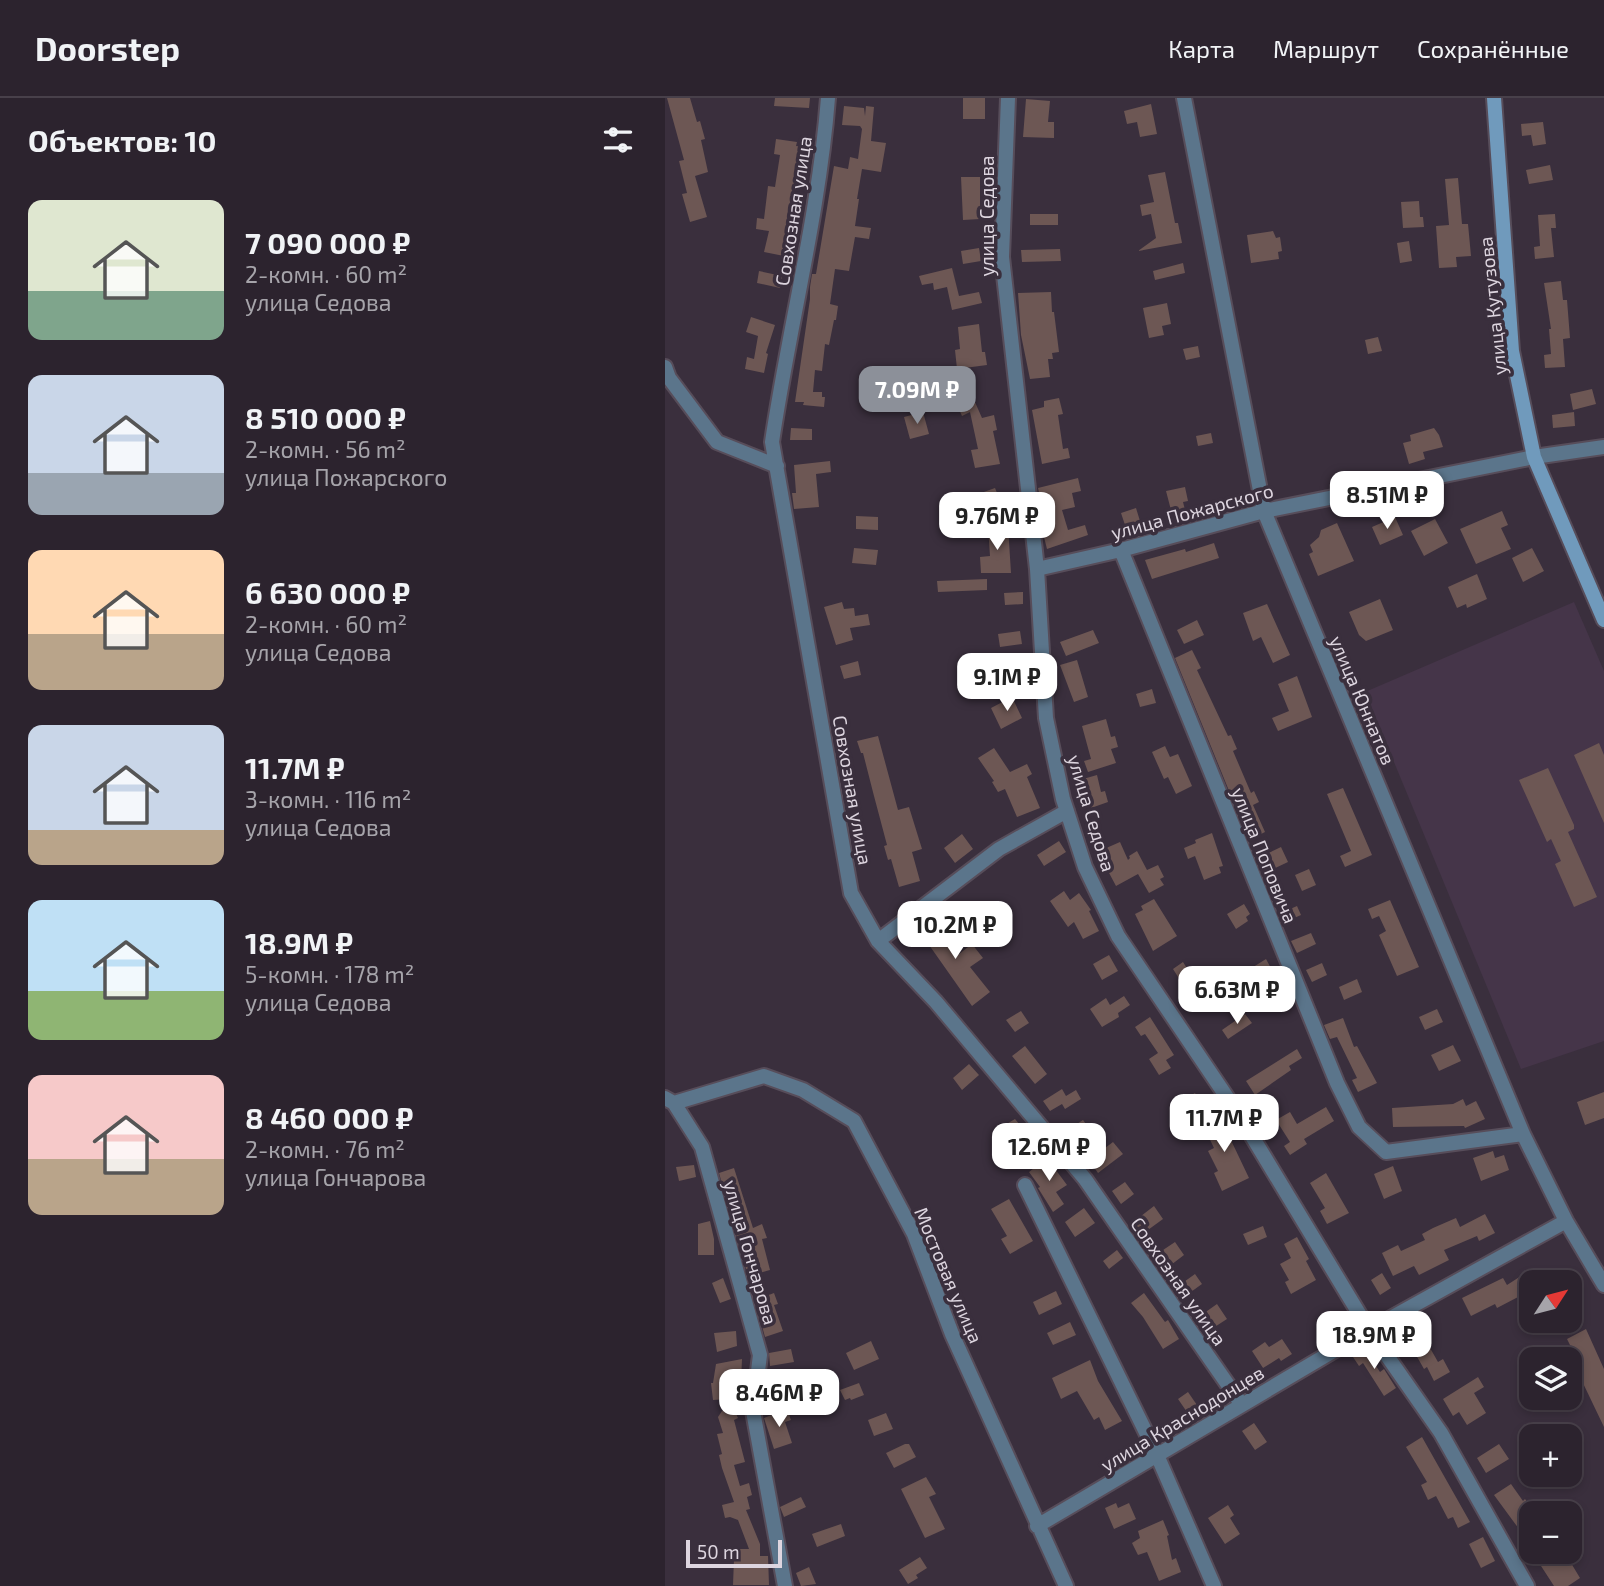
<!DOCTYPE html>
<html lang="ru">
<meta charset="utf-8">
<style>
:root{--surface:#2c232e;--page:#342b36;--text:#f1f3f6;--muted:#a6a4aa;--line:#48404a;--accent:#8c9099}
body{margin:0;font-family:"Exo 2",sans-serif;background:var(--page);color:var(--text);height:100vh;display:flex;flex-direction:column;font-size:26px;white-space:nowrap}
*{box-sizing:border-box;margin:0}
p{font-size:23px;color:var(--muted)}
.icon{flex:none;width:38px;height:38px;fill:none;stroke:currentColor;stroke-width:2;stroke-linecap:round;stroke-linejoin:round}
.map{position:relative;flex:1;overflow:hidden}
.side{display:flex;flex-direction:column;background:var(--surface);width:665px}
.side>*{flex:none}
.needle{width:46px;rotate:54deg}
.buttons{position:absolute;left:854px;top:1172px;display:grid;gap:14px}
.buttons a{display:grid;place-items:center;width:63px;height:63px;border-radius:14px;background:var(--surface);box-shadow:0 4px 10px #0003,0 0 0 2px var(--line);font-size:35px}
.scale{position:absolute;left:21px;bottom:18px;width:96px;box-sizing:border-box;padding-left:7px;border:4px solid #ddd5df;border-top:0;font-size:19px;line-height:24px;white-space:nowrap;color:#ddd5df;-webkit-text-stroke:5px #3a2f3d;paint-order:stroke}
.price{position:absolute;translate:-50% -60px;padding:0 16px;border-radius:14px;background:#fff;color:#222;font-size:23px;line-height:46px;filter:drop-shadow(0 2px 4px #0008)}
.price::after{content:'';position:absolute;left:50%;top:42px;width:21px;height:16px;margin-left:-10px;background:inherit;clip-path:polygon(0 0,100% 0,50% 100%)}
.price.on{background:var(--accent);color:#fff}
ul{padding:0;list-style:none}
li{display:flex;align-items:center;gap:21px;height:175px;padding:0 28px}
li span{display:grid;place-items:center;flex:none;width:196px;height:140px;border-radius:14px;color:#555}
li>.icon{margin-inline-start:auto}
span .icon{width:84px;height:84px;fill:#fffc;stroke-width:1}
li b{font-size:30px}
h2{display:flex;justify-content:space-between;align-items:center;height:84px;padding:0 28px;font-size:30px}
header{display:flex;align-items:center;gap:42px;box-sizing:border-box;height:98px;padding:0 35px;background:var(--surface);border-bottom:2px solid var(--line)}
header strong{font-size:33px}
nav{display:flex;gap:38px;margin-inline-start:auto;font-size:24px}
main{display:flex;flex:1;min-height:0}
.map>svg:first-child{display:block}
.built{fill:#453549}
.building{fill:#6d5754}
.lines{fill:none;stroke-linecap:round;stroke-linejoin:round}
.street-casing{stroke:#574d5a;stroke-width:18}
.secondary-casing{stroke:#574d5a;stroke-width:18}
.street{stroke:#5b758b;stroke-width:14}
.secondary{stroke:#709abc;stroke-width:14}
.labels{text-anchor:middle;dominant-baseline:central;stroke-width:7;stroke-linejoin:round;paint-order:stroke}
.street-label{font-size:19px;fill:#ddd5df;stroke:#3a2f3d}
</style>
<header>
<strong>Doorstep</strong>
<nav><a>Карта</a><a>Маршрут</a><a>Сохранённые</a></nav>
</header>
<main>
<section class="side">
<h2>Объектов: 10<svg class="icon" aria-label="filters" viewBox="0 0 24 24"><path d="M4 7h16M4 17h16"/><circle cx="9" cy="7" r="2"/><circle cx="15" cy="17" r="2"/></svg></h2>
<ul>
<li><span style="background:linear-gradient(#dfe7d0 65%,#7fa58c 0)"><svg class="icon" aria-label="home" viewBox="0 0 24 24"><path d="M3 11l9-7 9 7M6 9v11h12V9"/></svg></span><div><b>7 090 000 ₽</b><p>2-комн. · 60 m²</p><p>улица Седова</p></div></li>
<li><span style="background:linear-gradient(#c9d6e8 70%,#9aa5b1 0)"><svg class="icon" aria-label="home" viewBox="0 0 24 24"><path d="M3 11l9-7 9 7M6 9v11h12V9"/></svg></span><div><b>8 510 000 ₽</b><p>2-комн. · 56 m²</p><p>улица Пожарского</p></div></li>
<li><span style="background:linear-gradient(#ffd9b3 60%,#b9a48a 0)"><svg class="icon" aria-label="home" viewBox="0 0 24 24"><path d="M3 11l9-7 9 7M6 9v11h12V9"/></svg></span><div><b>6 630 000 ₽</b><p>2-комн. · 60 m²</p><p>улица Седова</p></div></li>
<li><span style="background:linear-gradient(#c9d6e8 75%,#b9a48a 0)"><svg class="icon" aria-label="home" viewBox="0 0 24 24"><path d="M3 11l9-7 9 7M6 9v11h12V9"/></svg></span><div><b>11.7M ₽</b><p>3-комн. · 116 m²</p><p>улица Седова</p></div></li>
<li><span style="background:linear-gradient(#bfe0f5 65%,#8fb573 0)"><svg class="icon" aria-label="home" viewBox="0 0 24 24"><path d="M3 11l9-7 9 7M6 9v11h12V9"/></svg></span><div><b>18.9M ₽</b><p>5-комн. · 178 m²</p><p>улица Седова</p></div></li>
<li><span style="background:linear-gradient(#f6c9c9 60%,#b9a48a 0)"><svg class="icon" aria-label="home" viewBox="0 0 24 24"><path d="M3 11l9-7 9 7M6 9v11h12V9"/></svg></span><div><b>8 460 000 ₽</b><p>2-комн. · 76 m²</p><p>улица Гончарова</p></div></li>
</ul>
</section>
<div class="map">
<svg width="939" height="1488" viewBox="0 0 939 1488">
<rect width="100%" height="100%" fill="#3a2f3d"/>
<path class="built" d="M909,504L939,573V943L856,971L700,594Z"/>
<path class="building" d="M2,0H25L32,24L35,23L40,41L36,42L43,74L30,78L42,119L25,124L17,96L22,95L14,63L19,62Z
M110,0H145L144,10L109,8Z
M298,0H320V21H298Z
M361,1L385,3L383,24H389V40L358,39Z
M486,6L492,36L475,39L472,24L462,26L459,13Z
M179,8L199,10L200,18L201,8L209,9L206,43L221,45L216,74L197,71L192,101H194L190,128L206,130L204,141L190,139L184,173L170,171L165,206L173,208L171,222H169L164,247L160,246L157,273L150,272L148,294H157V299H160L159,309L138,307L139,304H130L145,201V189L147,176H151L169,68L183,71L185,59L193,61L197,31L195,28L177,27Z
M878,24L881,46L868,48L866,37L857,38L856,26Z
M111,41L132,44L131,48L139,49L119,158L99,154L104,133L91,131L92,120L99,121L103,88L110,89L115,57L109,56Z
M885,67L888,82L864,86L861,72Z
M500,74L510,125H513L517,145L473,153L491,140L486,116L477,118L475,107L489,104L483,77Z
M296,79H315V121L298,122Z
M793,80L797,126H803L806,158L791,159L792,169L774,170L771,128L784,127L780,81Z
M754,103L755,119H758L759,129L738,130L736,104Z
M365,116H393V127H365Z
M890,116L891,130H886L889,159L870,161L869,149L875,148L873,117Z
M608,133L611,140L615,139L617,153L613,154L614,161L586,165L582,137Z
M744,143L747,163L735,165L732,145Z
M314,150L316,163L298,166L296,153Z
M395,151L396,163L357,164L356,152Z
M518,165L520,175L490,182L488,173Z
M287,170L294,198L314,194L317,205L287,212L282,189L269,192L268,185L257,187L254,178Z
M94,173L117,178L115,190L92,185Z
M896,183L898,202H902L905,240L898,241L900,269L880,270L879,257L886,256L884,231H886L879,185Z
M386,194L387,214H389L394,254L387,255L388,261H383L385,279L365,281L356,237L353,195Z
M502,205L506,226L497,228L499,237L484,240L478,210Z
M86,219L110,227L101,255L103,256L99,275L80,271L82,259L89,261L93,238L81,234Z
M314,226L317,254H320L322,267L292,271L290,252L295,251L293,229Z
M713,239L717,253L703,256L700,242Z
M533,248L535,259L521,262L518,251Z
M302,286L317,320L329,317L332,332L328,333L335,366L310,370L306,352L313,351L305,314L297,318L286,293Z
M927,291L931,306L908,312L905,296Z
M394,300L398,316L393,317L398,351L403,350L405,360L377,366L367,312L379,309V303Z
M258,314L264,336L245,341L239,319Z
M909,314L910,328L888,330L887,317Z
M126,330L147,331V342H125Z
M769,330L774,337L778,349L758,354L760,361L744,366L738,345L746,343L745,337Z
M546,335L548,345L533,348L531,338Z
M165,363L166,374L151,376L154,409L129,411L127,395H131L129,367Z
M413,380L416,393L407,395L410,409L397,412L403,432L420,427L423,437L382,451L377,431L384,429L378,402L376,403L373,390Z
M520,389L523,403L518,404L520,412L507,416L501,393Z
M330,390L337,407L323,412L316,395Z
M471,410L475,423L460,427L456,415Z
M837,413L843,427L836,430L846,451L811,466L795,431Z
M191,418L213,419V432L191,431Z
M730,419L738,437L715,447L707,429Z
M770,421L783,445L759,458L746,433Z
M672,425L689,463L653,478L644,456L648,454L645,447L654,439L656,432Z
M343,428L346,475H316L315,459L325,458L323,429Z
M549,445L554,460L487,481L480,462L520,451L521,454Z
M189,450L213,452L211,467L187,465Z
M867,450L879,473L858,484L847,460Z
M812,476L822,501L802,510L801,506L792,510L783,489Z
M322,481V492L273,494L272,483Z
M358,494V506L340,507L339,495Z
M715,501L728,532L701,543L694,537L684,514Z
M177,504L179,511L189,510L190,518L203,516L205,527L185,530L188,542L171,547L159,509Z
M602,506L625,557L608,565L596,539L588,543L578,515Z
M532,522L539,537L519,546L512,532Z
M428,532L434,545L401,558L395,544Z
M355,533L357,546L335,549L333,536Z
M527,552L536,570L532,572L563,638L566,637L572,651L568,653L586,695L589,693L594,704L588,707L600,734L584,742L510,560Z
M412,562L423,599L409,604L395,567Z
M193,563L196,577L179,581L175,568Z
M337,566H357V580H337Z
M632,578L647,619L613,633L607,620L624,613L613,586Z
M487,591L491,605L475,609L471,596Z
M347,599L357,620L336,631L326,610Z
M441,621L446,639L450,638L453,649L446,651L451,665L423,674L419,663L426,661L417,628Z
M213,638L233,712L244,709L257,751L247,754L255,783L234,789L226,761L223,762L219,748L222,747L209,698L198,655H196L192,643Z
M934,645L939,657V725L909,657Z
M500,648L505,659L513,656L527,688L511,696L503,679L499,681L487,654Z
M329,650L345,674L362,666L367,676L362,679L375,710L352,719L340,691L333,694L327,684L329,683L313,660Z
M883,670L909,727V731L903,734L932,799L909,809L890,766L896,763L886,741L882,744L854,682Z
M432,677L436,694L440,693L443,704L426,710L418,681Z
M678,690L707,757L680,769L675,758L686,753L662,696Z
M547,735L558,768L554,769L556,775L539,782L530,758L523,761L519,750L531,745L530,742Z
M297,736L308,751L290,765L279,750Z
M394,743L401,754L379,768L372,757Z
M455,744L463,762L465,760L464,758L472,753L482,772L493,767L499,779L495,781L499,787L484,795L473,776L451,788L443,773L447,771L439,751Z
M616,749L623,764L600,775L593,760Z
M644,771L651,787L637,793L630,777Z
M399,793L405,802L414,795L426,812L424,813L434,833L418,841L409,824L403,829L385,803Z
M489,801L512,838L488,853L470,816L478,812L476,808Z
M725,802L754,869L732,878L714,837L721,833L714,818L707,821L703,811Z
M579,806L585,816L581,819L583,823L571,831L562,816Z
M632,808L636,817L620,824L616,815Z
M263,817L277,836L280,834L294,856L307,846L318,860L305,869L325,894L307,908L250,827Z
M646,835L651,846L632,855L626,843Z
M444,857L453,873L437,882L428,866Z
M601,861L614,885L599,893L585,871Z
M518,864L525,875L515,882L508,871Z
M657,865L662,877L647,884L641,872Z
M692,881L697,894L679,902L674,889Z
M551,886L560,898L539,912L531,901Z
M459,898L465,907L453,915L454,919L437,929L425,911L441,900L445,907Z
M772,911L778,924L760,932L754,919Z
M356,913L364,925L350,934L341,922Z
M580,916L587,925L563,941L557,932Z
M485,919L509,957L501,962L506,970L494,977L484,961L493,955L480,936L476,938L470,929Z
M678,920L689,949L692,948L712,985L693,994L687,982L692,980L672,939L665,941L659,927Z
M788,947L796,963L774,973L766,957Z
M360,948L382,976L370,986L347,958Z
M632,951L637,960L624,968L626,972L590,997L581,983Z
M304,966L314,977L297,992L288,980Z
M397,991L401,998L411,992L416,1001L400,1011L397,1006L385,1013L378,1003Z
M939,994V1020L920,1027L912,1004Z
M530,995L538,1010L523,1019L515,1004Z
M798,1001L801,1008L811,1003L820,1021L800,1030L799,1028L728,1029L727,1010L788,1006Z
M661,1009L669,1023L639,1041L642,1046L625,1057L619,1048L625,1044L611,1022L625,1014L632,1026Z
M553,1015L584,1080L557,1093L549,1075L553,1073L543,1053L549,1050L536,1023Z
M350,1021L356,1028L337,1045L328,1034Z
M418,1022L426,1033L409,1045L401,1033Z
M448,1044L458,1056L433,1075L424,1062Z
M828,1053L830,1060L839,1057L844,1072L816,1083L808,1060Z
M382,1060L402,1087L391,1094L399,1106L388,1114L373,1090L375,1089L364,1074Z
M29,1067L31,1079L14,1083L11,1069Z
M728,1068L737,1093L719,1101L709,1076Z
M69,1070L88,1130L97,1126L102,1140L97,1141L105,1172L83,1178L54,1075Z
M661,1075L684,1115L662,1126L655,1113L660,1110L645,1085Z
M460,1084L469,1096L456,1106L447,1093Z
M344,1101L368,1143L345,1156L336,1141L342,1138L326,1111Z
M489,1108L498,1121L476,1137L467,1125Z
M419,1110L430,1125L410,1139L400,1124Z
M820,1116L830,1135L814,1143L812,1138L779,1152L784,1162L754,1177L749,1168L728,1178L717,1155L733,1147L736,1153L760,1142L757,1136L768,1130L791,1120L795,1129Z
M45,1123L49,1141V1157H33V1126Z
M598,1128L602,1139L583,1147L578,1136Z
M632,1139L644,1161L641,1163L651,1182L626,1196L620,1184L624,1182L615,1166L626,1160L619,1146Z
M510,1144L519,1157L502,1170L492,1156Z
M452,1152L458,1160L444,1171L438,1163Z
M862,1174L866,1180V1200L859,1204L855,1198L832,1210L830,1206L806,1218L797,1200L838,1180L842,1187Z
M717,1175L726,1190L715,1197L706,1182Z
M530,1176L537,1186L523,1196L516,1186Z
M58,1180L66,1201L55,1205L47,1185Z
M391,1193L397,1206L374,1217L368,1204Z
M109,1195L113,1206L109,1207L118,1233L100,1239L90,1202Z
M479,1195L500,1224L503,1222L514,1241L498,1251L478,1219L466,1205Z
M552,1206L562,1221L545,1232L535,1218Z
M757,1216L765,1229L756,1234L773,1264L778,1261L785,1274L769,1283L762,1269L759,1271L751,1257L753,1256L736,1229Z
M405,1224L411,1237L388,1247L382,1235Z
M921,1231L939,1271V1329L916,1281L914,1282L906,1267L913,1263L902,1241Z
M71,1233L72,1248L52,1254L49,1235Z
M617,1241L627,1256L616,1263L614,1260L598,1270L587,1253L600,1244L604,1249Z
M206,1243L214,1261L189,1272L181,1255Z
M697,1247L715,1274L719,1271L731,1290L719,1298L698,1265L694,1268L686,1256Z
M126,1251L129,1264L105,1268L104,1255Z
M77,1261L76,1284L61,1283L63,1301L48,1302L46,1285H48L51,1266Z
M425,1262L433,1283L457,1323L440,1332L434,1319L429,1322L412,1293L396,1301L387,1280Z
M115,1276L119,1292L103,1296L102,1279Z
M813,1279L819,1289L809,1295L821,1315L802,1327L794,1314L788,1318L778,1301Z
M194,1285L199,1297L186,1302L185,1300L180,1302L175,1292Z
M523,1294L534,1310L524,1317L513,1301Z
M68,1309L73,1320L69,1322L80,1364L69,1367L75,1388L84,1385L87,1397L82,1399L85,1411L81,1412L95,1446V1458H103L104,1487H68L69,1461L73,1459V1451H84L73,1422L65,1419L60,1420L57,1407L69,1404L57,1370L54,1357L57,1356L52,1336L58,1335L53,1319L57,1313Z
M122,1311L126,1322L120,1324L127,1345L109,1351L99,1320Z
M221,1315L228,1331L209,1338L203,1322Z
M589,1325L602,1344L590,1352L577,1333Z
M757,1339L805,1424L793,1430L788,1419L783,1421L771,1398L763,1402L756,1387L762,1384L741,1349Z
M240,1346H244L251,1359L229,1370L221,1355Z
M834,1346L844,1361L821,1375L812,1360Z
M261,1379L271,1396L264,1399L280,1431L260,1440L236,1391Z
M846,1386L858,1403L860,1401L866,1410V1422L854,1431L829,1397Z
M136,1399L141,1409L119,1419L115,1409Z
M451,1405L453,1410L464,1405L471,1421L449,1431L440,1410Z
M563,1407L569,1417L565,1420L575,1436L560,1446L543,1420Z
M498,1422L504,1437L502,1438L507,1462L511,1460L516,1474L494,1483L482,1454L473,1457L467,1445L475,1440L473,1433Z
M176,1426L180,1438L152,1449L147,1436Z
M818,1439L830,1463L816,1470L804,1446Z
M867,1454H891L901,1468L906,1465L915,1480L903,1488H889Z
M255,1459L262,1470L251,1477L253,1480L243,1486L234,1472Z
M144,1469L151,1486L136,1488L131,1475Z"/>
<g class="lines">
<g class="street-casing">
<path id="street" d="M163,0C154,116 124,229 107,344L186,795L213,843L271,904L420,1081L577,1307
M343,0L337,159L372,471L381,620L398,701L420,769L453,838L576,1020L704,1232L776,1335L862,1488
M519,0L599,413L858,1036L901,1123L939,1187
M0,269L4,280L52,344L112,368
M456,452L672,985L694,1029L721,1054L858,1036
M372,471L456,452L599,413L869,359L939,349
M213,843L334,751L402,713
M0,1000L9,1005L37,1049L95,1257L88,1313L120,1488
M9,1005L99,978L138,992L189,1023L249,1136L287,1236L401,1488
M360,1087L492,1357L549,1488
M372,1428L704,1232L901,1123"/>
</g>
<g class="secondary-casing">
<path id="secondary" d="M829,0L847,253L869,359L939,522"/>
</g>
<use href="#street" class="street"/>
<use href="#secondary" class="secondary"/>
</g>
<g class="labels">
<g class="street-label">
<text transform="translate(128 113) rotate(-81)">Совхозная улица</text>
<text transform="translate(321 118) rotate(-90)">улица Седова</text>
<text transform="translate(827 208) rotate(-96)">улица Кутузова</text>
<text transform="translate(527 413) rotate(-15)">улица Пожарского</text>
<text transform="translate(698 602) rotate(67)">улица Юннатов</text>
<text transform="translate(188 692) rotate(80)">Совхозная улица</text>
<text transform="translate(427 715) rotate(73)">улица Седова</text>
<text transform="translate(600 757) rotate(68)">улица Поповича</text>
<text transform="translate(86 1154) rotate(74)">улица Гончарова</text>
<text transform="translate(284 1177) rotate(67)">Мостовая улица</text>
<text transform="translate(514 1183) rotate(55)">Совхозная улица</text>
<text transform="translate(517 1320) rotate(-31)">улица Краснодонцев</text>
</g>
</g>
</svg>
<div class="buttons">
<a><svg class="needle" viewBox="-14 -14 28 28"><path d="M0-13l5 13h-10z" fill="#e53935"/><path d="M0 13l5-13h-10z" fill="#a6a4aa"/></svg></a>
<a><svg class="icon" aria-label="layers" viewBox="0 0 24 24"><path d="M12 4l9 5-9 5-9-5zM3 14l9 5 9-5"/></svg></a>
<a>+</a>
<a>−</a>
</div>
<div class="scale">50 m</div>
<b class="price on" style="left:252px;top:328px">7.09M ₽</b>
<b class="price" style="left:722px;top:433px">8.51M ₽</b>
<b class="price" style="left:332px;top:454px">9.76M ₽</b>
<b class="price" style="left:342px;top:615px">9.1M ₽</b>
<b class="price" style="left:290px;top:863px">10.2M ₽</b>
<b class="price" style="left:572px;top:928px">6.63M ₽</b>
<b class="price" style="left:559px;top:1056px">11.7M ₽</b>
<b class="price" style="left:384px;top:1085px">12.6M ₽</b>
<b class="price" style="left:709px;top:1273px">18.9M ₽</b>
<b class="price" style="left:114px;top:1331px">8.46M ₽</b>
</div>
</main>
